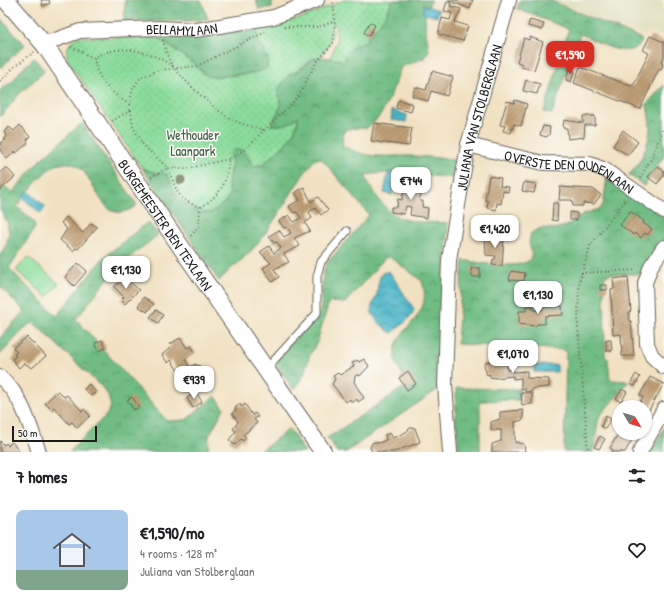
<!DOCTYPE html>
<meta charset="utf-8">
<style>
:root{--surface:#fff;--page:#f6f6f6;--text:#202124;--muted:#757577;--accent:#d93025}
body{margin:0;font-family:"Patrick Hand",sans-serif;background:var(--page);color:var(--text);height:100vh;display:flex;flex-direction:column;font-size:15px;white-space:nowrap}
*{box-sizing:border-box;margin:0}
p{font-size:13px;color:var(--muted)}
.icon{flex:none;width:22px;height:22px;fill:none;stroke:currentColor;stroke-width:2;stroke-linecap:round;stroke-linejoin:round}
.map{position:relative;height:452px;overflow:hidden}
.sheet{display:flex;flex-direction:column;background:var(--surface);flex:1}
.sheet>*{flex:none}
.needle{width:26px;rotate:128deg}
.controls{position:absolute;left:612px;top:400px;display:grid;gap:8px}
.controls a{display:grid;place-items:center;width:40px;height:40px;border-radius:50%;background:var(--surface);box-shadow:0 1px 3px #0004;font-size:20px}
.scale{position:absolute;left:12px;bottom:10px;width:85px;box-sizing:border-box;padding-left:4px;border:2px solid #1c1c1c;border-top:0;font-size:11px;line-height:14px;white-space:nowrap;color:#1c1c1c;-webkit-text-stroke:3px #fdfcf7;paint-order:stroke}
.price{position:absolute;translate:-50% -34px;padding:0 9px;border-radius:8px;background:#fff;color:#222;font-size:13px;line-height:26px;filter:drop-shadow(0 1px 2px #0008)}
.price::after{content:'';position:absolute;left:50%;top:24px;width:12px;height:9px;margin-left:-6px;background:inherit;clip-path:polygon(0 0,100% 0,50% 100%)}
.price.on{background:var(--accent);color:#fff}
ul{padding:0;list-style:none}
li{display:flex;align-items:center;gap:12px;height:100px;padding:0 16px}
li span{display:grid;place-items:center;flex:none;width:112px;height:80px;border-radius:8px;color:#555}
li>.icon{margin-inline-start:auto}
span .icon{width:48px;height:48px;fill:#fffc;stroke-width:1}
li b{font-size:17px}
h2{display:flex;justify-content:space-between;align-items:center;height:48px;padding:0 16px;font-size:17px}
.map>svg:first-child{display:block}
.built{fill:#deddbb}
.green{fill:url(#green-dots);stroke:#547c5c}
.forest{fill:url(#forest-crowns);stroke:#466c50}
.pitch{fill:#8bdc9c;stroke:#547c5c}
.water{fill:url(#water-waves);stroke:#346872}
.building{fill:url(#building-hatch)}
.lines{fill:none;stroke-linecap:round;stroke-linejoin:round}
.service-casing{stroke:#676156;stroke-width:9}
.minor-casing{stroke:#676156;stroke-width:16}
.tertiary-casing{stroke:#676156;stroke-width:19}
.path{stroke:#676156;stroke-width:2;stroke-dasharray:1 3;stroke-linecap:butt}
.service{stroke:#fff;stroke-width:7}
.minor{stroke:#fff;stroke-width:14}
.tertiary{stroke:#fff;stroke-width:17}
.tree{fill:#919a7f}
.labels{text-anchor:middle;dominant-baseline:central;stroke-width:3;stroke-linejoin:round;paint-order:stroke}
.street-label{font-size:14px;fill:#1c1c1c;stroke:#fdfcf7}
.park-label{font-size:14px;fill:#435f49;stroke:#fdfcf7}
</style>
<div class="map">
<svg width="664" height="452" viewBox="0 0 664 452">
<defs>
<pattern id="green-dots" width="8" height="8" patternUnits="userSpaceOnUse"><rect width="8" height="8" fill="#8bdc9c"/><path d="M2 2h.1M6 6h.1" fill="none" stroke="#77bc86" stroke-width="1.8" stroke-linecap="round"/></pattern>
<pattern id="forest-crowns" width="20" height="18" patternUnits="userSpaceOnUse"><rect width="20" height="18" fill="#70bc84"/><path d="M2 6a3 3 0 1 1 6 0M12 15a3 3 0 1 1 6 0" fill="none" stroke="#5b986b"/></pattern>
<pattern id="water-waves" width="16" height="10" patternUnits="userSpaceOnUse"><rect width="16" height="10" fill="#4bb5c8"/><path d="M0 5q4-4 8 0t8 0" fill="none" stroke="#3e92a2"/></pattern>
<pattern id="building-hatch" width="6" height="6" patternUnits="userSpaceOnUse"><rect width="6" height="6" fill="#be9f76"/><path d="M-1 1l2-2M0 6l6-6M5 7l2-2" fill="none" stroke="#9a8160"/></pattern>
</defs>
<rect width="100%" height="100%" fill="#fdfcf7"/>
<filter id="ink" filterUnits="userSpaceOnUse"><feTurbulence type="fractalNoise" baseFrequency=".025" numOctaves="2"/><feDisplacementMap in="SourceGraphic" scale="8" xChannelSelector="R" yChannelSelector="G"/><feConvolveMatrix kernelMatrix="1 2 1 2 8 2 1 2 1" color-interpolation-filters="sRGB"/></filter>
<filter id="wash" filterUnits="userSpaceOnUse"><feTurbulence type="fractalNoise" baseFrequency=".012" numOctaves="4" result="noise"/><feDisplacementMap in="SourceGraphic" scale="16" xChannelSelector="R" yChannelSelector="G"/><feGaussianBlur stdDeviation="0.9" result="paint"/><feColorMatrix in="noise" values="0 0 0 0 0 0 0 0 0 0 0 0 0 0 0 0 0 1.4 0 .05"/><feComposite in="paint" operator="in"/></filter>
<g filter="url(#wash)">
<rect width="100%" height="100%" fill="#f1e1c2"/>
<path class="built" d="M551,0H664V37L647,30L644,36Z"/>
<path class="green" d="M344,0H392L387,13L365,42L354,45L345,61L330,59L337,40L335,24L331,26L333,32L328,47L320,57L311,59L298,71L288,76L278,91L281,106L271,125H282L298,115C299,135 276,154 261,165L252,166L249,158L242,150L230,169L228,184L230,194L224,203L211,213H200L189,205L183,203L175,193L167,174L155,173L142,168L68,61C64,50 68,45 76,37L158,38L192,62L204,74L218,77L254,73L265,50L259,44L256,29L304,17Z"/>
<path class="forest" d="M125,0H201L208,19L185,21H124Z
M256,0H272V7L259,10Z
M392,0H432C420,16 427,32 429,50L424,58L401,67L390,97L380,116L367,128C351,129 340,124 343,146C370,160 384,155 413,156C427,156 442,159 457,160L454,178L394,172L365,175C373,192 384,213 404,219C417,223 434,222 448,223L437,390L346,452H337L327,438L409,384C404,376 395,366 395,356C393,326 435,320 422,281L390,257L385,258L345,303L329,302L317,342L309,357L304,375L294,390L273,360L318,316C326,299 318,279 327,263L369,215L321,158L316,159L311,164C290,192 274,226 250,252C240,262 228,270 219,281L142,168L155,173L167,174L175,193L183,203L189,205L200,213H211L224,203L230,194L228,184L232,164L230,154L234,150H242L249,158L252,166L261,165C275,155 300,134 298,116C290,125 283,125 271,125L281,106L278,91C281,86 284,79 289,75C292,73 296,73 300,70C319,52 321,57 345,61V55L354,45L365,42L387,13Z
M520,0H549L637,37L641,39V43C626,62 597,40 580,34L552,114L544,112L569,29L517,9Z
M0,18L25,45L0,68Z
M256,29L259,44L268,58L267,68L254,73L209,77L192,62L158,38L206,36Z
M34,58L45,71L21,92L0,117V90L12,82L21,70Z
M664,85V156L644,186L629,175C640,164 649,145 650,129C650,121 648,112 647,104Z
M82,123L137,205C95,236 98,158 64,163C60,164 55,165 52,167C38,177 28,193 17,206L34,222L35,228L9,268L57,316L103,258L148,222L158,235L118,266L76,319L167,421L186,420L215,396L224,408L209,436L208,452H69L107,414L111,407L108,395L102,387L34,323L28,325L0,355V338L24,311L0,286V255L6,245L9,233L7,222L0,209V184L12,193L41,159Z
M607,178L664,217V243L644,274H608L604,279L605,356L608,359L610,380L629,381L599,417L593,452H564L566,350L457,344L463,260C479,263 515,269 529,261L532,255L529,242L531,233L541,228L552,229L567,226L583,214L600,209L603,205Z
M456,388L519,389V400L480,401V452H459L456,422Z
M664,428V452H650Z
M289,429L305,452H259Z"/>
<path class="pitch" d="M28,257L59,284L47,297L16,270Z"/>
<path class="water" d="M424,5L439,10L437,17L422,13Z
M392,110L407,115L406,122L391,120Z
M388,172L395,173L392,195L384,193Z
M28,191L46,207L40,213L22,197Z
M389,271L414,309C414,315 396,332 391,333C384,327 368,316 372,306C373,302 376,298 377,294C378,286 378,280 382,273Z
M534,365H557V372H534Z"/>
<g id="blocks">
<path class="building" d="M41,0H49L50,3L43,6Z
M448,0H473L470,9Z
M447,2L451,3L450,6L461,9L455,22L468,26L463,41L438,34L442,18L450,20L452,13L444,11Z
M530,20L544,24L542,30L528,26Z
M370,22L375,25L369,36L364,33Z
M650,36L664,42V57L661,63L663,64L661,70L659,69L640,109L574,83L580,67L631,86L634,84L649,53L643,50Z
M530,37L543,42L534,70L521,67L522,64L517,62L524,38L529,40Z
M569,69L575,71L571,82L566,80Z
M432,71L453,77L447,96L431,91L428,101L412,96L415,87L426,90Z
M526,80L540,84L537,94L523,91Z
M398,100L413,104L411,112L396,108Z
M515,100L527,104L521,126L514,124L511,133L503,131L505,126L500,125L507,101L514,103Z
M583,116H595V125H585L584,137L568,139L567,128H563L564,120L583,123Z
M374,123L412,128L409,146L371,141Z
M20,125L30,137L27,140L28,143L16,153L15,151L7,159L0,150V143L6,140L4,139L7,137L4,132L9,127L14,131Z
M543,126L550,127L549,135L546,137L540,135Z
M623,130L638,142L628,155L613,146Z
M657,166L664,171V175L657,184L648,177Z
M6,167L15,177L0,190V171L1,172Z
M489,176L501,178L500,186L509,187L508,192L503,191L501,204L497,203L496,210L487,208L488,201L485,200Z
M406,179L413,181L412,186L421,187V189H423L419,201H423L422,207L428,208L427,218L410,215L411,207L406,206L404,214L391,212V207H397L398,199L402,200Z
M524,182L536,184L534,193L522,191Z
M304,187L311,202L318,197L328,210L321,215L315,208L309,212L312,218L305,223L310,231L294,238L300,246L284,254L289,262L274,269L279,277L272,282L263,268L271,263L260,252L269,246L274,253L281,248L277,242L274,243L269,236L279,230L284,237L291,233L287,227L284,228L279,221L289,215L294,222L301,218L297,212L294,213L289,206L300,200L295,193Z
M560,187L593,189L601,195L594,204L583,203V206H573L572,200H559Z
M553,203H558L557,221L552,220Z
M630,211L644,221L643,223L652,229L648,235L645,233L641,238L635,233L634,235L620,225Z
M570,212L577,213V220H570Z
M66,217L83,233L91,223L97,227L78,249L76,248L73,251L60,240L67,229L61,223Z
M489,236L504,238L502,266L492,265L493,259H495L496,256L486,255L485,238H489Z
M78,263L87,271L74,286L65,277Z
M471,268H480V277H472Z
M511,271L525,273L524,281L509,280Z
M125,277L139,290L125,304L121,300L124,297L114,287Z
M628,277L631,311L629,312V321H631L634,356H622L621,334L613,335L611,290L614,289L613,279Z
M600,285H607V290H600Z
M144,297L154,304L147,312L138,306Z
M526,306H533V310H542V307L562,306L563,315L545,316V324H537L536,326L519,324V311H526Z
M156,310L163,315L158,323L150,317Z
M27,337L46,356L32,368L24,363L19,368L12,359L16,356L14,354L17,352L13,348Z
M180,338L187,348L191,346L195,352L185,359L190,367L196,364L197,366L199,365L202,374L200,376L205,383L188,393L186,390L189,387L171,360L168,363L162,355L171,347L170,344Z
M102,340L106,348L99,351L95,343Z
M606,340H611L612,351H606Z
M506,354L507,370L513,369V372L527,371V378L549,379V387L536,388L532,389V391L525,392V389H521V378L513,379V376L496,378L490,377V374L487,375L484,365L486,362L493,361L492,359L497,355Z
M364,359L369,366L361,375L359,376L358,374L355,376L354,382L364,398L358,402L357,399L352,403L350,399L346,402L332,384L335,379L333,376L338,373L340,375L354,366L352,363L357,360L359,362Z
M408,371L416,384L407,390L399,378Z
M636,374L640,377L635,386L630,384Z
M650,377L664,384L645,417V407H638L643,397L640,395Z
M89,384L96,392L91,396L84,389Z
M622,389L627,392L621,402L616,399Z
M58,391L64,397L67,395L82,411L84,409L90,416L77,428L72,422L69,424L54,407L52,410L45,403Z
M196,392L202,402L193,408L187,398Z
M521,393H532V404L522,405Z
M132,397L139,407L134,410L127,400Z
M240,404L241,407L245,404L252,415L255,413L258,417L254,419L257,423L243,435L246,437L243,441L241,439L235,445L229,440L236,431L233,429L238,422L232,413L236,410L235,408Z
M523,410V420L515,422V442L524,444L525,452H492V444L501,441V430H491V422L500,419V412Z
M606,416L611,419L605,429L601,426Z
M410,428H415L420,442L394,452H372L370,447L373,442L379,443L386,440L385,435L390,433L393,438L406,432Z
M623,433H636L625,452H612L613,450L610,448L618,434L621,436Z
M600,436L605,439L599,449L594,447Z
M0,441L4,445L6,443L8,446L12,442L19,450L17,452H0Z"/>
</g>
</g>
<g filter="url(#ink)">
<use href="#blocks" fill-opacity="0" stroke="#676156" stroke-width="1"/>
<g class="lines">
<g class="service-casing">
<path id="service" d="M266,369L317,313V276L321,262L347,231"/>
</g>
<g class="minor-casing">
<g id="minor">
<path id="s1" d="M44,44L80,31L159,28L196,30L274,17L317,0"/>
<path id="s2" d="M468,145L543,163L590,164L605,170L664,211"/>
<path d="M664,247L651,266L645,283L647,344L652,356L664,367"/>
<path d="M0,377C22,395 30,426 39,452"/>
<path id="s3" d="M450,452L445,385L449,260L468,145L509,0"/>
<path d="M640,452L664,409"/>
</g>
</g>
<g class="tertiary-casing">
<g id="tertiary">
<path id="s4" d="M6,0L44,44L181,247L323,452"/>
</g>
</g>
<path class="path" d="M284,27H318L335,21
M163,40C165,47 167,55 170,61C177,75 219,114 233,120C243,125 255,127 266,131
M71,47L94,58C119,42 151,51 174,67
M94,58C98,83 111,92 130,105
M0,81L14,67L34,52
M130,105L132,90L141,77L160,70L197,66L265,32
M131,110L133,127L144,146L168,168L185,169L229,159
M112,121L131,110
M151,177L168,168C178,191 174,198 200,207
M640,178L651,159L664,125
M191,236L199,226L200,208C222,193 226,185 229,159L244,150L290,105L299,95L316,63L333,43L335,21L333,0
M581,273L636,270
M588,452L578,326L579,283L590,246L626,199"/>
<use href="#service" class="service"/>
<use href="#minor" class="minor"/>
<use href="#tertiary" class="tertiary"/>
</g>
<circle class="tree" cx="181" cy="180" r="4.5"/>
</g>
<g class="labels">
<g class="street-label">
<text stroke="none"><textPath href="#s1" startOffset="140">BELLAMYLAAN</textPath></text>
<text stroke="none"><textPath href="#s3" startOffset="338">JULIANA VAN STOLBERGLAAN</textPath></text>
<text stroke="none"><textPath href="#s2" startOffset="106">OVERSTE DEN OUDENLAAN</textPath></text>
<text stroke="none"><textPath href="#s4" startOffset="276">BURGEMEESTER DEN TEXLAAN</textPath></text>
</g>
<g class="park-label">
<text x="193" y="134">Wethouder<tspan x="193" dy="16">Laanpark</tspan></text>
</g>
</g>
</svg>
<div class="controls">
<a><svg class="needle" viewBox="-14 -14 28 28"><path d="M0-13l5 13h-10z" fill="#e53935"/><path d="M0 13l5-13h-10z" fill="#757577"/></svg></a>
</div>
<div class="scale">50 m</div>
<b class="price on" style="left:570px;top:75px">€1,590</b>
<b class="price" style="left:411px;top:201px">€744</b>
<b class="price" style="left:495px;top:249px">€1,420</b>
<b class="price" style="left:126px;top:290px">€1,130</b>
<b class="price" style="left:538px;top:315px">€1,130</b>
<b class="price" style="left:513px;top:374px">€1,070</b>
<b class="price" style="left:194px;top:400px">€939</b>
</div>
<section class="sheet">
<h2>7 homes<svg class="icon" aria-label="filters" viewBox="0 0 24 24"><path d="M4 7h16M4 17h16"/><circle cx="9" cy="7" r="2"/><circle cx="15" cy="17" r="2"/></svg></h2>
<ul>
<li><span style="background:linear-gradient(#a9c7e8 75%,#7fa58c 0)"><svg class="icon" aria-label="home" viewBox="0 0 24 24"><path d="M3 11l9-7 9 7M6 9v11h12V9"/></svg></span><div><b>€1,590/mo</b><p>4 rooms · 128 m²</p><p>Juliana van Stolberglaan</p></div><svg class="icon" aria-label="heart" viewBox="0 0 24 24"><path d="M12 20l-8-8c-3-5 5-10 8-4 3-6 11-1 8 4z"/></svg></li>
</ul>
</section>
